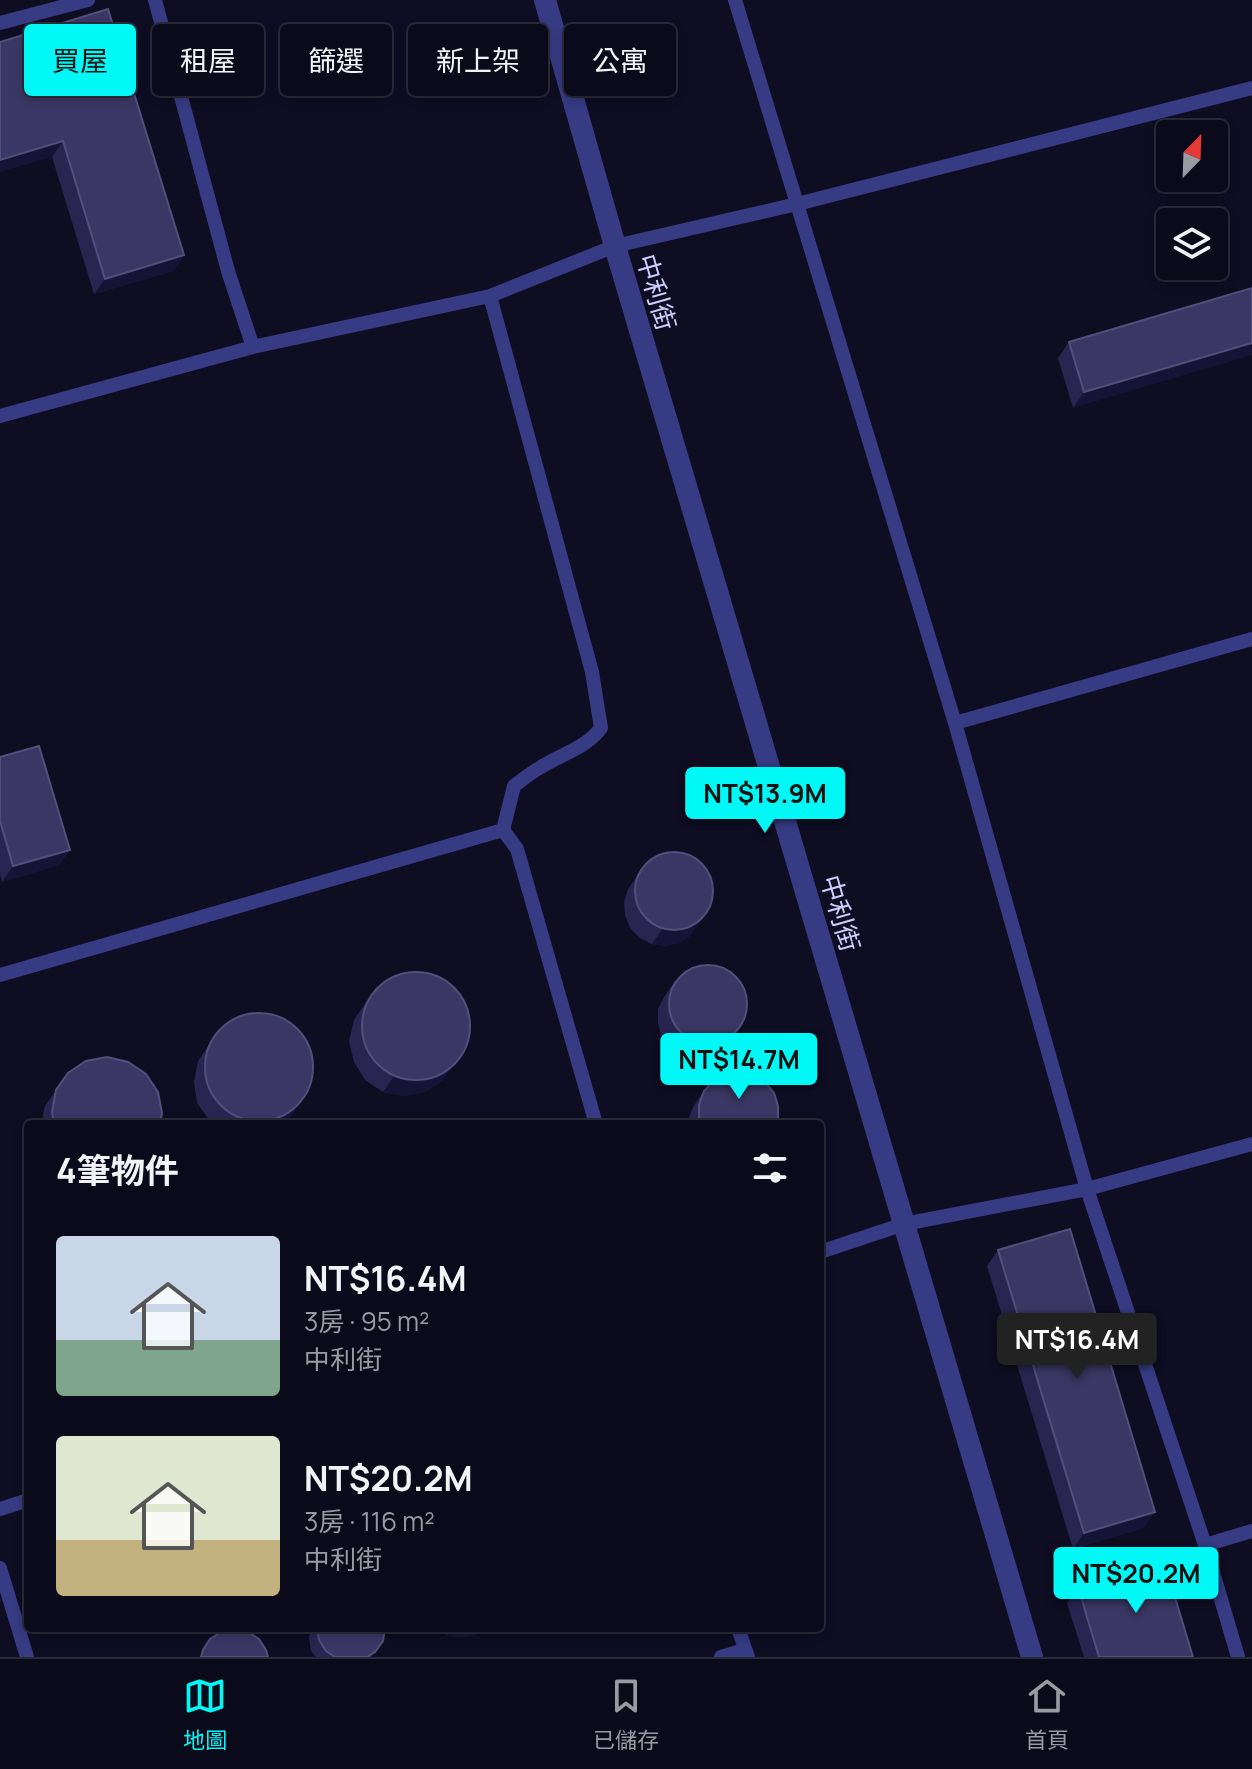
<!DOCTYPE html>
<html lang="zh-TW">
<meta charset="utf-8">
<style>
:root{--surface:#0a0a1a;--page:#181827;--text:#f1f3f6;--muted:#999aa2;--line:#2a2b39;--accent:#00f9f7}
body{margin:0;font-family:Manrope,"Noto Sans TC",sans-serif;background:var(--page);color:var(--text);height:100vh;display:flex;flex-direction:column;font-size:30px;white-space:nowrap}
*{box-sizing:border-box;margin:0}
p{font-size:26px;color:var(--muted)}
.icon{flex:none;width:44px;height:44px;fill:none;stroke:currentColor;stroke-width:2;stroke-linecap:round;stroke-linejoin:round}
.map{position:relative;flex:1;overflow:hidden}
.sheet{position:absolute;left:24px;top:1120px;width:800px;height:512px;display:flex;flex-direction:column;background:var(--surface);border-radius:8px;box-shadow:0 4px 12px #0003,0 0 0 2px var(--line)}
.sheet>*{flex:none}
.banner{position:absolute;left:24px;top:24px;width:800px;height:72px;display:flex;gap:16px}
.needle{width:52px;rotate:23deg}
.tools{position:absolute;left:1156px;top:120px;display:grid;gap:16px}
.tools a{display:grid;place-items:center;width:72px;height:72px;border-radius:8px;background:var(--surface);box-shadow:0 4px 12px #0003,0 0 0 2px var(--line);font-size:40px}
.price{position:absolute;translate:-50% -68px;padding:0 18px;border-radius:8px;background:var(--accent);color:#111;font-size:26px;line-height:52px;filter:drop-shadow(0 2px 4px #0008)}
.price::after{content:'';position:absolute;left:50%;top:48px;width:24px;height:18px;margin-left:-12px;background:inherit;clip-path:polygon(0 0,100% 0,50% 100%)}
.price.active{background:#222;color:#fff}
ul{padding:0;list-style:none}
li{display:flex;align-items:center;gap:24px;height:200px;padding:0 32px}
li span{display:grid;place-items:center;flex:none;width:224px;height:160px;border-radius:8px;color:#555}
li>.icon{margin-inline-start:auto}
span .icon{width:96px;height:96px;fill:#fffc;stroke-width:1}
li b{font-size:34px}
h2{display:flex;justify-content:space-between;align-items:center;height:96px;padding:0 32px;font-size:34px}
.pill{padding:0 28px;border-radius:8px;background:var(--surface);box-shadow:0 4px 12px #0003,0 0 0 2px var(--line);font-size:28px;line-height:72px}
.pill.active{background:var(--accent);color:#111}
.menu{display:flex;justify-content:space-around;align-items:center;height:112px;border-top:2px solid var(--line);background:var(--surface);font-size:22px;color:var(--muted)}
.menu a{display:grid;justify-items:center;gap:4px}
.menu .active{color:var(--accent)}
.map>svg:first-child{display:block}
.lines{fill:none;stroke-linecap:round;stroke-linejoin:round}
.service{stroke:#363b83;stroke-width:14}
.minor{stroke:#363b83;stroke-width:22}
.wall{fill:#282551}
.shaded-wall{fill:#161436}
.building{fill:#3a3764;stroke:#514f7c;stroke-width:2}
.labels{text-anchor:middle;dominant-baseline:central;stroke-width:6;stroke-linejoin:round;paint-order:stroke}
.street-label{font-size:26px;fill:#ceceff;stroke:#0e0d22}
</style>
<div class="map">
<svg width="1252" height="1657" viewBox="0 0 1252 1657">
<rect width="100%" height="100%" fill="#0e0d22"/>
<g class="lines">
<path class="service" d="M155,0L228,271L253,347
M735,0L955,723L1087,1189L1205,1545L1238,1657
M0,23L88,0
M490,296L592,672L601,728C586,748 562,754 541,767C532,772 523,779 514,786L503,830L517,849L596,1124
M0,416L253,347L490,296L615,246L797,204L1252,88
M955,723L1252,639
M0,975L503,830
M820,1252L904,1224L1087,1189L1252,1144
M0,1509L28,1500
M1205,1545L1252,1531
M0,1568L27,1657
M738,1628L748,1657
M721,1657L744,1650"/>
<path class="minor" d="M545,0L615,246L1032,1657"/>
</g>
<path class="wall" d="M0,42L184,255L173,271L94,294L52,157Z
M1252,288L1073,408L1058,358L1069,342Z
M0,757L70,850L59,865L2,882L0,874Z
M647,862L690,936L679,943L665,946L652,944L640,938L630,928L625,915L624,902L628,889Z
M675,981L741,1026L730,1042L720,1051L708,1057L694,1059L681,1055L669,1047L661,1036L658,1023V1009L664,997Z
M377,986L443,1080L425,1092L404,1096L383,1092L365,1080L354,1062L349,1041L354,1020Z
M221,1028L287,1122L284,1124H214L210,1121L197,1103L194,1082L198,1061Z
M68,1073L160,1124H41L45,1106Z
M704,1091L777,1124H688V1120L693,1107Z
M998,1250L1144,1528L1073,1549L987,1266Z
M1078,1587L1193,1657H1084L1067,1603Z
M311,1628H385L383,1641L371,1657H316L311,1651L309,1638Z
M438,1628H484L474,1635L460,1637L447,1635Z"/>
<path class="shaded-wall" d="M63,141L52,157L0,172V160Z
M184,255L173,271L94,294L105,279Z
M1252,343V355L1073,408L1084,392Z
M70,850L59,865L2,882L13,866Z
M709,909L690,936L679,943L665,946L652,944L663,928Z
M741,1026L730,1042L720,1051L708,1057L694,1059L681,1055L692,1040Z
M454,1065L443,1080L425,1092L404,1096L383,1092L394,1076Z
M298,1106L287,1122L284,1124H234L238,1118Z
M1155,1512L1144,1528L1073,1549L1084,1533Z
M452,1628H484L474,1635L460,1637L447,1635Z"/>
<path class="building" d="M108,9L184,255L105,279L63,141L0,160V42Z
M1252,288V343L1084,392L1069,342Z
M39,746L70,850L13,866L0,821V757Z
M635 891a39 39 0 1 1 78 0a39 39 0 1 1-78 0Z
M669 1004a39 39 0 1 1 78 0a39 39 0 1 1-78 0Z
M362 1026a54 54 0 1 1 108 0a54 54 0 1 1-108 0Z
M205 1067a54 54 0 1 1 108 0a54 54 0 1 1-108 0Z
M107,1057L128,1062L146,1074L158,1092L162,1113L160,1124H54L52,1112L56,1090L68,1073L86,1061Z
M739,1072L753,1074L765,1082L774,1093L778,1106V1120L777,1124H701L699,1118V1105L704,1091L713,1081L725,1074Z
M1070,1229L1155,1512L1084,1533L998,1250Z
M1164,1561L1193,1657H1099L1078,1587Z
M317,1628H385L383,1641L375,1652L367,1657H335L326,1651L319,1640Z
M235,1629L248,1632L259,1639L266,1650L268,1657H201L203,1650L210,1639L221,1632Z"/>
<g class="labels">
<g class="street-label">
<text transform="translate(657 292) rotate(74)">中利街</text>
<text transform="translate(841 913) rotate(74)">中利街</text>
</g>
</g>
</svg>
<div class="tools">
<a><svg class="needle" viewBox="-14 -14 28 28"><path d="M0-13l5 13h-10z" fill="#e53935"/><path d="M0 13l5-13h-10z" fill="#999aa2"/></svg></a>
<a><svg class="icon" aria-label="layers" viewBox="0 0 24 24"><path d="M12 4l9 5-9 5-9-5zM3 14l9 5 9-5"/></svg></a>
</div>
<b class="price" style="left:765px;top:835px">NT$13.9M</b>
<b class="price" style="left:739px;top:1101px">NT$14.7M</b>
<b class="price active" style="left:1077px;top:1381px">NT$16.4M</b>
<b class="price" style="left:1136px;top:1615px">NT$20.2M</b>
<div class="banner">
<a class="pill active">買屋</a>
<a class="pill">租屋</a>
<a class="pill">篩選</a>
<a class="pill">新上架</a>
<a class="pill">公寓</a>
</div>
<section class="sheet">
<h2>4筆物件<svg class="icon" aria-label="filters" viewBox="0 0 24 24"><path d="M4 7h16M4 17h16"/><circle cx="9" cy="7" r="2"/><circle cx="15" cy="17" r="2"/></svg></h2>
<ul>
<li><span style="background:linear-gradient(#c9d6e8 65%,#7fa58c 0)"><svg class="icon" aria-label="home" viewBox="0 0 24 24"><path d="M3 11l9-7 9 7M6 9v11h12V9"/></svg></span><div><b>NT$16.4M</b><p>3房 · 95 m²</p><p>中利街</p></div></li>
<li><span style="background:linear-gradient(#dfe7d0 65%,#c2b280 0)"><svg class="icon" aria-label="home" viewBox="0 0 24 24"><path d="M3 11l9-7 9 7M6 9v11h12V9"/></svg></span><div><b>NT$20.2M</b><p>3房 · 116 m²</p><p>中利街</p></div></li>
</ul>
</section>
</div>
<nav class="menu">
<a class="active"><svg class="icon" aria-label="map" viewBox="0 0 24 24"><path d="M3 6l6-2 6 2 6-2v14l-6 2-6-2-6 2zM9 4v14M15 6v14"/></svg>地圖</a>
<a><svg class="icon" aria-label="saved" viewBox="0 0 24 24"><path d="M7 4h10v16l-5-4-5 4z"/></svg>已儲存</a>
<a><svg class="icon" aria-label="home" viewBox="0 0 24 24"><path d="M3 11l9-7 9 7M6 9v11h12V9"/></svg>首頁</a>
</nav>
